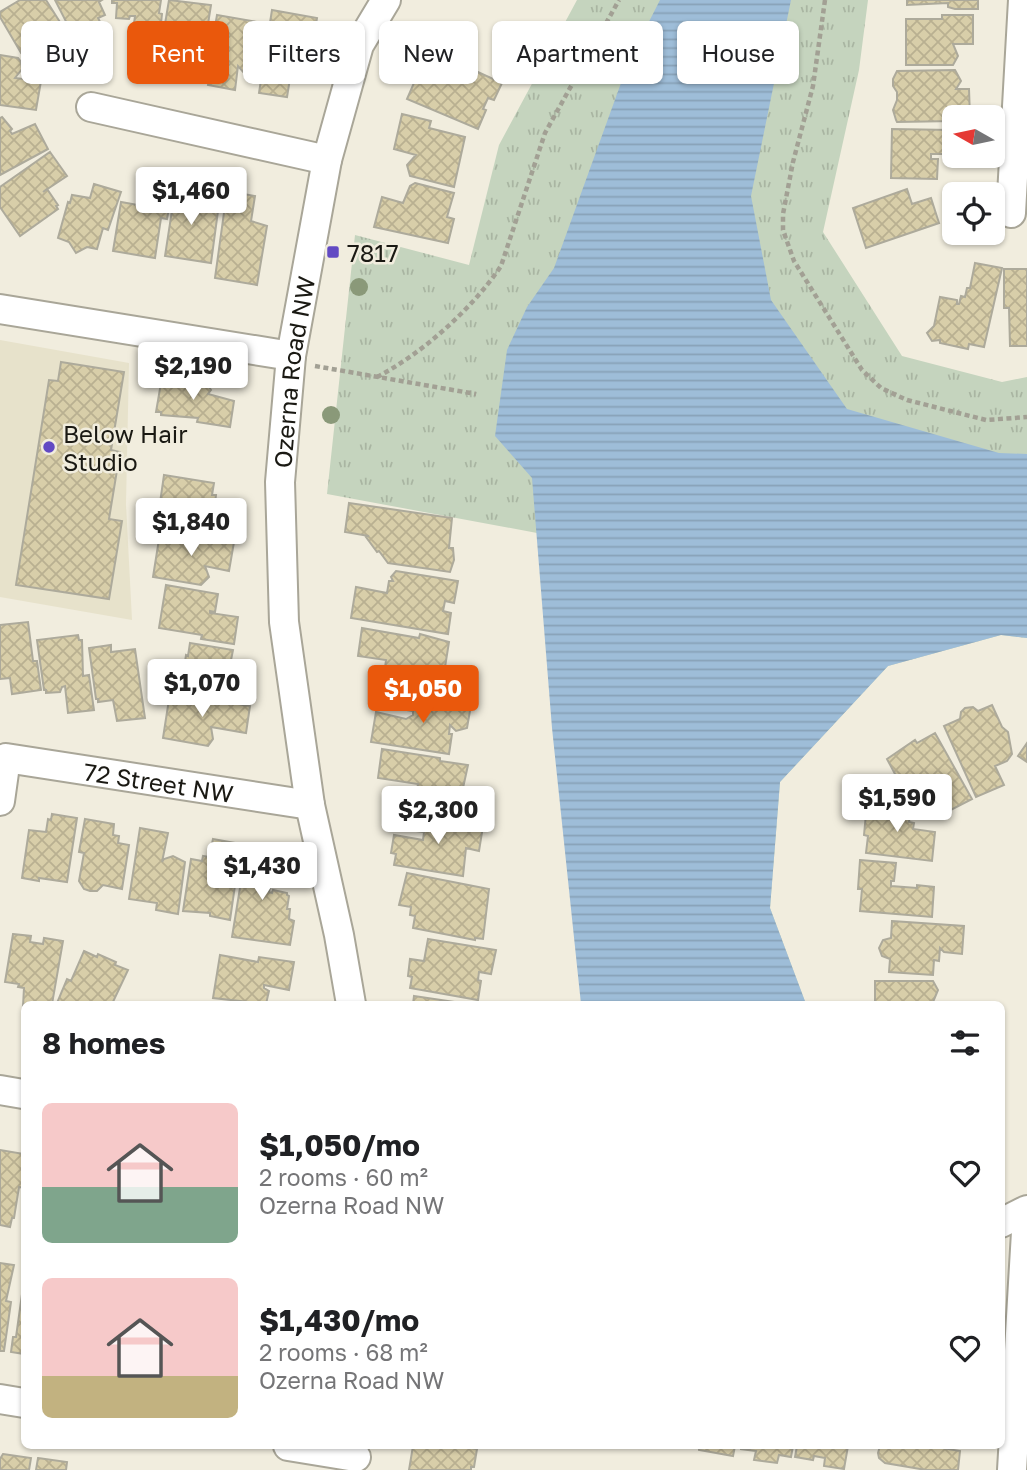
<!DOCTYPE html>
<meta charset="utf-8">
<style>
:root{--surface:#fff;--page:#f2f2f2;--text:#202124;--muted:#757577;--accent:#ea580c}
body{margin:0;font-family:"Golos Text",sans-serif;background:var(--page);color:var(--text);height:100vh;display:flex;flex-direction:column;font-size:26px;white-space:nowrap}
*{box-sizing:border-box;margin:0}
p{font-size:23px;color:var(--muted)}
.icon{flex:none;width:38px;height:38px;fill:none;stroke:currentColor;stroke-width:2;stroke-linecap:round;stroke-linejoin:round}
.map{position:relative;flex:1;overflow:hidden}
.side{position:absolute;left:21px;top:1001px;width:984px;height:448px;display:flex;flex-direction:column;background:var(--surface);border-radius:10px;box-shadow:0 2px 5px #0004}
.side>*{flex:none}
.hud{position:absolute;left:21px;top:21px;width:985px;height:63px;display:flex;gap:14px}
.needle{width:46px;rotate:279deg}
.fabs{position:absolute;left:942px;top:105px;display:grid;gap:14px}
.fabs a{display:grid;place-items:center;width:63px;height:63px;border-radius:10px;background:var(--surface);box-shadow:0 2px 5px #0004;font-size:35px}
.price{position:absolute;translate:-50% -60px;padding:0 16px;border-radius:7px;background:#fff;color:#222;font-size:23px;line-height:46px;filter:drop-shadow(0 2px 4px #0008)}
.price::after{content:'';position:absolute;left:50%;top:42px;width:21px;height:16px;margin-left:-10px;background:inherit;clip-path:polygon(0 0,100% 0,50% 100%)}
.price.active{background:var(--accent);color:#fff}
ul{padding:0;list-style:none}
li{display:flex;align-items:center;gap:21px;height:175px;padding:0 21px}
li span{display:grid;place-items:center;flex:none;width:196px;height:140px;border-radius:10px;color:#555}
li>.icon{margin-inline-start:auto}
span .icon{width:84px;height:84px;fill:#fffc;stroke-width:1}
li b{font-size:30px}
h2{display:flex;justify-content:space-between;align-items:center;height:84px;padding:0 21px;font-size:30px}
.tag{padding:0 24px;border-radius:10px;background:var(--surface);box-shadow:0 2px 5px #0004;font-size:24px;line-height:63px}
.tag.active{background:var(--accent);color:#fff}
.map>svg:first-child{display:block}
.built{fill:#e7e2cb}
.park{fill:url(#park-tufts)}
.water{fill:url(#water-rules)}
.building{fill:url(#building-cross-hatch);stroke:#adaa9b;stroke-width:2}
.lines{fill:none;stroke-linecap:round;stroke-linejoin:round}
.minor-casing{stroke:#a9a698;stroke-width:32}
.path{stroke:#a2a094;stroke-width:4.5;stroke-dasharray:5 3.5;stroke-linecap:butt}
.minor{stroke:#fff;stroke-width:28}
.tree{fill:#8a9979}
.poi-dot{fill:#624ac3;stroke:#f1edde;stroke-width:2.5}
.labels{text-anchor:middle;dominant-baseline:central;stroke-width:5;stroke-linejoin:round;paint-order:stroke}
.poi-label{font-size:24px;fill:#1a1913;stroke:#f1edde;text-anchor:start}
.street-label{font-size:24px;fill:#1a1913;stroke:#f1edde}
</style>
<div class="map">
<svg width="1027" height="1470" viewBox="0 0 1027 1470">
<defs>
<pattern id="park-tufts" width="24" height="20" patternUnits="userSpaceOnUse" patternTransform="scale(1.75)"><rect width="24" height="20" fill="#c5d4be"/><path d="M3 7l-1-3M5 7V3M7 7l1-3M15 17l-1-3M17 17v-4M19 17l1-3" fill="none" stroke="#a9b5a2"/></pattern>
<pattern id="water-rules" width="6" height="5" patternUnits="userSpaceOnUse" patternTransform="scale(1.75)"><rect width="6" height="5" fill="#9ebdd8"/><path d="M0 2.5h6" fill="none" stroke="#88a2b8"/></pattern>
<pattern id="building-cross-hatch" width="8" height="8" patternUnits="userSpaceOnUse" patternTransform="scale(1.75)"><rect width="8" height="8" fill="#d8cea9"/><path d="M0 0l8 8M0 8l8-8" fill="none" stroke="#b9b091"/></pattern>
</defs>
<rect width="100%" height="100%" fill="#f1edde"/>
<path class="built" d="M0,340L129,363L126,504L132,620L0,597Z"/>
<path class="park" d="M577,0H868L859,70L823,232L902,356L1002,382L1027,377V638L1001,635L888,666L780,782L770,908L806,1004H582L537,533L327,494L355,235L469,265L499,145Z"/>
<path class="water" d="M660,0H791L751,196L771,300L847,409L999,453L1027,454V638L1001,635L888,666L780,782L770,908L806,1004H581L552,728L532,478L495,436L507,350L527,307L554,268L629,61Z"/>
<path class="building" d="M20,0H46L75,46L52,59L40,42L21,53L0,17V12Z
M55,0H102L99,2L105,15L98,18L105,31L78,45Z
M112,0H161L159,13L162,14L159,42L132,39L135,16H130L129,19L116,18L117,3H112Z
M169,0L211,5L205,43L209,44L205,77L178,72L179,66H176L179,47H177L176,50L161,48Z
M907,0H978V9H955L948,7V3L907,5Z
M272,10L317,18L309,66L306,68L294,66L293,60L287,97L259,93Z
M217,15L263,23L255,69L245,74L238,66L235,90L208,85L210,75L207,74Z
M942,15H973V44H953L958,56L953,65H906V19H942Z
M0,55L18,58L21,62L22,69L15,78L41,81L36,110L0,105Z
M445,57L502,83L494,100L488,98L483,109L486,110L478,129L407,99L420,69L436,77Z
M955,70L961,81L956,89H969L970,117H954V121L897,122L896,120L893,110L897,100V92L893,86V79L897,71Z
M402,114L431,121L429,128L465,137L454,187L410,176L407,165L416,155L394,149Z
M2,117L12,129L10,131L12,134L35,124L48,149L0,175V118Z
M892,129L951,130V154H931V159H938L937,179L891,178Z
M50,152L67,176L43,192L47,189L58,205L56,206L58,209L20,236L0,207V187Z
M145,182L173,186L167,219L161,218L155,258L113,251L121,202L138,205V209H140Z
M415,183L454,193L447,217L454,219L448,243L374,227L382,197L403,203L410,186Z
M94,184L121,192L108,230L103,228L97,249L87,247L76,253L69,242L58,238L68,202L70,203L72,195L90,198Z
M178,185L204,189L201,208L218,211L211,263L165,256L175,191H177Z
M907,189L912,204L931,198L939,223L866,248L853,208Z
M227,191L255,196L251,221L267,226L257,285L215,278Z
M975,263L1002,268L984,347L969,344L968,349L940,343V340L932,341L927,333L934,326L940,297L957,300V304H959L961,296L965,297L967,288H970Z
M1004,269H1027V346H1010L1009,308H1004Z
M61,362L124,372L111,450L120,452L109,519L122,521L109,599L16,585L49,380L58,381Z
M162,377L192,380L191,382L207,384L211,390L208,394L234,401L230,427L197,422L198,418L161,415V412H156Z
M164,475L214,483L212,495H216L215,503L233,506L228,536L157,524Z
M349,503L452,518L449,548H453L454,560L450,572L388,563L379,551L377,552L366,537L369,536L345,532Z
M160,533L200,540L201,537L234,542L229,571L205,566L209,577L201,585L153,577Z
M396,571L458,581L454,603L445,601L443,611L451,613L448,634L351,618L356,587L387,593L389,581H393L391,577Z
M166,585L218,594L215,612L210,611V613L238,617L234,644L201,639L202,635L159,628Z
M28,622L33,661H37L41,690L12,694L10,678L0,679V625Z
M362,628L419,638L420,634L449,642L442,686L405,680V683L391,681L393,669L385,668L386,660L358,656Z
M78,635L79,640H82L83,676L89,675L94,710L68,713L65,686L62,687L60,692L46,693V690H44L37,640Z
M190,643L233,650L229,670L246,673L242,700L181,689L186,655L188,656Z
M111,645V652L135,649L145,718L117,721L113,700L98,702V699H96L89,648Z
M170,693L250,706L246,733L211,727L213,739L208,746L163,738Z
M409,695L471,705L467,728L456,731L450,725L449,734H452L449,754L371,742L376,712L406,719L413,715V711L406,710Z
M992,705L1002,727L1008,732L1012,754L1007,761L995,766L1004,785L976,797L944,726L960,719L961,712L965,708L973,707L978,711Z
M935,733L972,799L945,813L936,797L928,801L925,796L911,804L887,759L915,740L917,743Z
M1027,743V762L1018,756Z
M382,749L440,758V761L468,765L463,788L478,790L476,817L408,806L410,789L417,790L418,784L378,778Z
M873,802L911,807L909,822L914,823L913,829L935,832L932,861L866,853L868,836L864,835L866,814L871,815Z
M52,814L77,818L67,882L39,878V881L22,878L29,830L46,832L48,819L51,820Z
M418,816L483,826L479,851L466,848L463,876L394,865L396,854L391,853L394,835L423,840L424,832L415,831Z
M85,819L114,824L113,835L119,836L118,843L129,845L122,889L103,885L97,891H90L84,889L79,881L84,853L79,852Z
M140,828L168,833L162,862L164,859L173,856L185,862L178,914L156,910L157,903L129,899Z
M213,839L241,844L230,920L210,916V913L183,911L191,859L202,861L203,856L209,857Z
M247,845L276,850L269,892L272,893L273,890L287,893V895L289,896L287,909H290L289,919L294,921L290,945L232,937Z
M860,860L896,863L894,881H891V886L917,888V885L934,887L932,917L860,911L862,889H858Z
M407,873L489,889L483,939L475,938V940L413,928L415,916L410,915L411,907L399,905Z
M892,921L964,926L962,954L944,952L940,948L939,961L934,960L933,975L889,972L890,959L882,956L879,948L883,940L891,938Z
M13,934L31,936L30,942L43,944L44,938L63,941L52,1004L23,1006L24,988L18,987L19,984L5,982Z
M428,939L496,950L491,974L479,972L478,980L481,981L478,1000L410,988L412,977L408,976L410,959L424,961Z
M84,951L97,957L98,954L116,962L115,965L128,970L112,1004H58L57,1003L67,979L71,981Z
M220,955L258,962L259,957L294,962L289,990L264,985V988L269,991L266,1004L213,998Z
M875,981H933L938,990L933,1002H963V1004H875Z
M414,996L468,1004H413Z
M0,1150L24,1154V1188L19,1187L14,1218H12L10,1227L0,1225Z
M0,1263L14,1265L6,1301L11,1302L4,1351H0Z
M24,1280V1354L11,1352L13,1337H16Z
M413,1446H457L477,1449L474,1467H471V1470H409Z
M699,1446H735L733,1456L699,1450Z
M741,1446H793L791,1457L779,1455L777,1463L754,1460L756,1451L741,1449Z
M797,1446H848L844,1469L824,1466L825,1458L814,1456L813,1460L795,1457Z
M880,1446H945L942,1448L960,1451L958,1470H926L885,1463L879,1458L878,1453Z
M3,1454L31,1458L29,1470H0V1459Z
M38,1458L67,1462L66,1470H36Z"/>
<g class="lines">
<g class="minor-casing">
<g id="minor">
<path d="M91,107L327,160"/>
<path d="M1011,213L1023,0"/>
<path d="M0,309L291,356"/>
<path id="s1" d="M0,801L6,758L310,805"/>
<path id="s2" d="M351,1004L339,935L310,805L284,622L280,482L291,356L327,160L359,45L386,0"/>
<path d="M0,1090L23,1094"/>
<path d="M1001,1223L1027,1210"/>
<path d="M0,1399L24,1403"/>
<path d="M288,1446L356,1457"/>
<path d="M1012,1470L1027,1215"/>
</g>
</g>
<path class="path" d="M825,0L813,86L793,162L783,214V230L794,261L862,370L881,388L907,400L986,420L1027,417
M315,366L476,394
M377,377C423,353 472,309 501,266L545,133L619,0"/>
<use href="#minor" class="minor"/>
</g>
<g class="tree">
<circle cx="359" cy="287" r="9"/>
<circle cx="331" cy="415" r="9"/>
</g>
<g class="poi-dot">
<rect x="326" y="245" width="14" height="14" rx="3.5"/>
<circle cx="49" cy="447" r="7"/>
</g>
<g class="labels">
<g class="poi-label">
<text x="347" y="252">7817</text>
<text x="63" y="433">Below Hair<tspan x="63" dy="28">Studio</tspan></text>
</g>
<g class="street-label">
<text stroke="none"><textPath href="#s2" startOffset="639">Ozerna Road NW</textPath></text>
<text stroke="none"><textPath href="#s1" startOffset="198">72 Street NW</textPath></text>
</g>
</g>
</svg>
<div class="fabs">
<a><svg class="needle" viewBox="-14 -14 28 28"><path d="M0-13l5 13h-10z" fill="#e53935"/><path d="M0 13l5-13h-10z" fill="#757577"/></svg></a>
<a><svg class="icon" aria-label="locate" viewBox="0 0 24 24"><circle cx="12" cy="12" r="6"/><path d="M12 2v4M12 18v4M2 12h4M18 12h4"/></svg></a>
</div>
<b class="price" style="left:191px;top:227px">$1,460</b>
<b class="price" style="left:193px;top:402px">$2,190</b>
<b class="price" style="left:191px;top:558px">$1,840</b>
<b class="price" style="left:202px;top:719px">$1,070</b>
<b class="price active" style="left:423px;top:725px">$1,050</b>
<b class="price" style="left:897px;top:834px">$1,590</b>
<b class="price" style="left:438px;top:846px">$2,300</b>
<b class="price" style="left:262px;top:902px">$1,430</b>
<div class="hud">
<a class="tag">Buy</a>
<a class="tag active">Rent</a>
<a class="tag">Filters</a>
<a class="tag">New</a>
<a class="tag">Apartment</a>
<a class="tag">House</a>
</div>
<section class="side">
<h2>8 homes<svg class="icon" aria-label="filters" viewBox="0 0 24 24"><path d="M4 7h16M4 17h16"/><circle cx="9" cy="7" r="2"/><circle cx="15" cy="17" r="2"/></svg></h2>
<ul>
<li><span style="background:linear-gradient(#f6c9c9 60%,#7fa58c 0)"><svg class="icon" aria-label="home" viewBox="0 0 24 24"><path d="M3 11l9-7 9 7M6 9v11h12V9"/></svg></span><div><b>$1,050/mo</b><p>2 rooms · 60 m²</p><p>Ozerna Road NW</p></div><svg class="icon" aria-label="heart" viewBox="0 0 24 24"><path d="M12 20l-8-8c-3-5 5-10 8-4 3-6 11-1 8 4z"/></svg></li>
<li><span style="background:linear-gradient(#f6c9c9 70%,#c2b280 0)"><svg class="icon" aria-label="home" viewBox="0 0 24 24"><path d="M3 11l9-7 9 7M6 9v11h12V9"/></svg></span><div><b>$1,430/mo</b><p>2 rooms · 68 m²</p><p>Ozerna Road NW</p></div><svg class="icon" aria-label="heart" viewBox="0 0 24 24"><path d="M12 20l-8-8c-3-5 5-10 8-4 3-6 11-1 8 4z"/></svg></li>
</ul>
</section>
</div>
